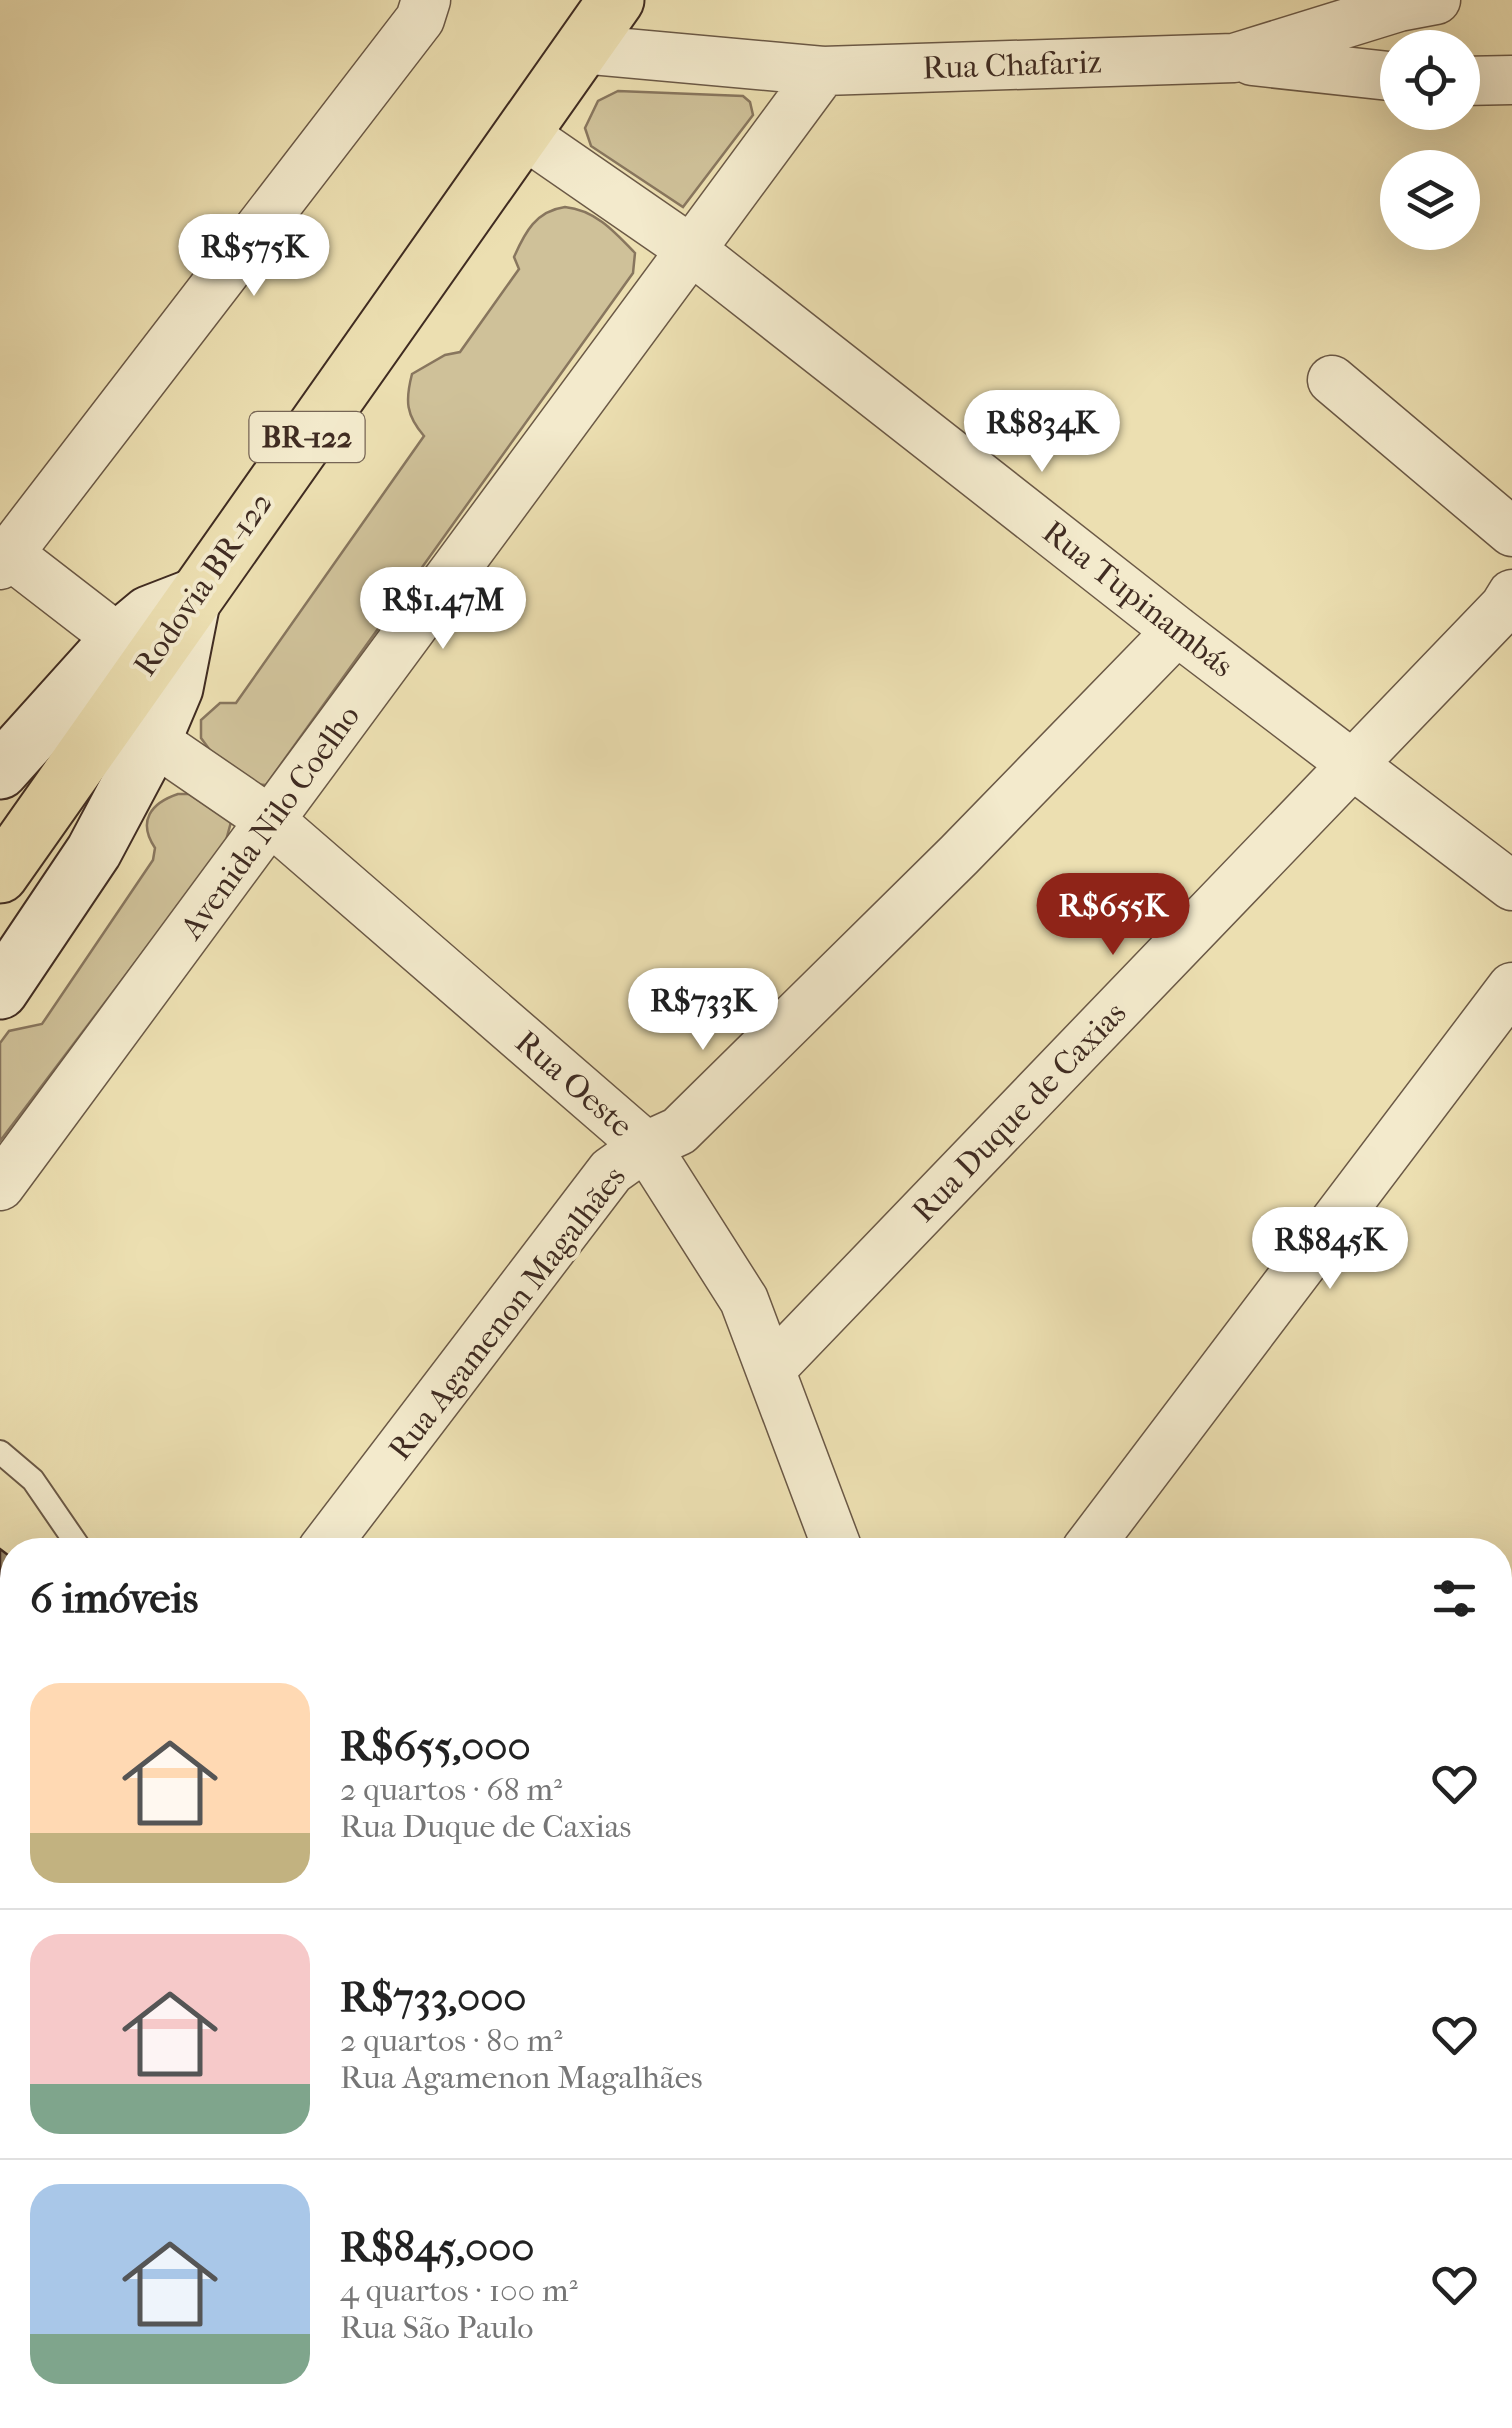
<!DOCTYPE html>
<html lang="pt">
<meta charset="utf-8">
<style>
:root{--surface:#fff;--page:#f6f6f6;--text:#222;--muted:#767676;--line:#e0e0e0;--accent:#8f2418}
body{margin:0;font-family:"IM FELL French Canon",serif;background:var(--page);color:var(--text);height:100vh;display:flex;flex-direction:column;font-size:38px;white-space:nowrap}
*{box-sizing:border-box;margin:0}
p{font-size:32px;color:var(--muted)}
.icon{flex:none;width:55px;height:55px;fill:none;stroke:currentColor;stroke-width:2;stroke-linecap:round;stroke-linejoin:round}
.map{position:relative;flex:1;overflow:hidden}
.drawer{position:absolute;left:0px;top:1538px;width:1512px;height:892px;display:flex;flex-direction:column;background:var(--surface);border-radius:40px 40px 0 0;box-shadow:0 10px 40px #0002}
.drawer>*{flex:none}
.controls{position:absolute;left:1380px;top:30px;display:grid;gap:20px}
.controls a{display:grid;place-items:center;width:100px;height:100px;border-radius:50%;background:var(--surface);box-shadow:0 10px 40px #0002;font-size:50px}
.price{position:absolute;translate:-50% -85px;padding:0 22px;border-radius:35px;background:#fff;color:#222;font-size:32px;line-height:65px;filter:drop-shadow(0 2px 5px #0008)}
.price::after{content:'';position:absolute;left:50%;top:60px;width:30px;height:22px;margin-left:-15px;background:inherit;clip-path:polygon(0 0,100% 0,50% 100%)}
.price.current{background:var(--accent);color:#fff}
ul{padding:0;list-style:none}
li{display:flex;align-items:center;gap:30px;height:250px;padding:0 30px}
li+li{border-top:2px solid var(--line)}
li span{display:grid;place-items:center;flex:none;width:280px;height:200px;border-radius:30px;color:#555}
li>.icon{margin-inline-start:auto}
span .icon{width:120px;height:120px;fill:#fffc;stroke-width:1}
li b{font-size:42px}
h2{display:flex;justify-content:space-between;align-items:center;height:120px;padding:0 30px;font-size:42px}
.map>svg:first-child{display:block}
.green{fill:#cfc199;stroke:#88765e;stroke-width:2.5}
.building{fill:#99896c;stroke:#402c22;stroke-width:2.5}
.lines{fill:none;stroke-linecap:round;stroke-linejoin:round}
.lane-casing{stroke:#6b5946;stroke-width:26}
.street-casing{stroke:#6b5946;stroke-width:51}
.secondary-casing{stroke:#402c22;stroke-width:59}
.highway-casing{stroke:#402c22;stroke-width:59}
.lane{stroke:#f3eacc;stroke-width:22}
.street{stroke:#f3eacc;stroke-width:48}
.secondary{stroke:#f3eacc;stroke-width:55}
.highway{stroke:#ecdfb1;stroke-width:55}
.labels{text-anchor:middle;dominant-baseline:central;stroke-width:8;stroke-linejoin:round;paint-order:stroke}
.shield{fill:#f3eacc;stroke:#766555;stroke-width:2.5}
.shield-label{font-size:30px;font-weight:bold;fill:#402c22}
.street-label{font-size:32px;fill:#402c22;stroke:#f3eacc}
</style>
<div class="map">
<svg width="1512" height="2428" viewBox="0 0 1512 2428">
<rect width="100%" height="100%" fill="#ecdfb1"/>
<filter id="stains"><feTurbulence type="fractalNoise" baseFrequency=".002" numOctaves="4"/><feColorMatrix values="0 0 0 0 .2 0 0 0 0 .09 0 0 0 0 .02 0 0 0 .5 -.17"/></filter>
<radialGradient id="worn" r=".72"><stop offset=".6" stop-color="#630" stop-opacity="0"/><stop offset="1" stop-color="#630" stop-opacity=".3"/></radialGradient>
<path class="green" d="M618,91L743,96L750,102L753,115L683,207L591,146L585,128L598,101Z
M565,207C595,210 614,231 635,253L633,273L266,785L251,784L212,753L201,738V720L220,703H236L424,436C406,415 405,401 412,374L445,355L460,352L519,269L514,257C525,232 536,211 565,207Z
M178,794H189L231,822L225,844L0,1141V1043L9,1031L42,1024L153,860L155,848C137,821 151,803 178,794Z
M12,2037V2125L0,2114V2054Z
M265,2418H438L445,2428H272Z"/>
<path class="building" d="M0,1549L12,1558V1592L0,1611Z
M347,2418H388L427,2428H345Z"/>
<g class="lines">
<g class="lane-casing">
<path id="lane" d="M0,1452L33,1480L81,1550
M0,1790L12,1772"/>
</g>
<g class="street-casing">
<path id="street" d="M581,49L823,71L1234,58L1399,7L1436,0
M1252,61L1398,77
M1462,81L1512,80
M522,133L690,249L1177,631L1512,886
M1332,380L1512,532
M9,554L119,639
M0,565L420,19L426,0
M153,740L271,821L646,1146L744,1300L838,1550
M0,1186L823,71
M772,1368L1504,607L1512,594
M322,1550L611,1171L646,1146L679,1131L959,855L1177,631
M1086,1550L1512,987
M1500,1637L1512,1623
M1500,1738L1512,1734
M0,1976L12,1959
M0,2157L12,2167
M236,2418L242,2428
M478,2418L484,2428
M1156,2418L1158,2428
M1453,2418L1465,2428
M46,2428L53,2418
M94,2428V2418"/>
</g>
<g class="secondary-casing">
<path id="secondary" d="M0,771L119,639L149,614L193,597
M0,991L94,851L153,740L175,688L193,597"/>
</g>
<g class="highway-casing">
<path id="highway" d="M0,875L616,0"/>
</g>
<use href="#lane" class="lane"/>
<use href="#street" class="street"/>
<use href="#secondary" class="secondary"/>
<use href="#highway" class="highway"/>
</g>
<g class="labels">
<rect class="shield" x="249.5" y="412" width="115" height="50" rx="8"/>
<g class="shield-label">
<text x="307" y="437">BR-122</text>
</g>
<g class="street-label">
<text transform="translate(1012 65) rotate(-2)">Rua Chafariz</text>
<text transform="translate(203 584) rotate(-55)">Rodovia BR-122</text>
<text transform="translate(1138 599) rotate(38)">Rua Tupinambás</text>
<text transform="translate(270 822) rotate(-54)">Avenida Nilo Coelho</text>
<text transform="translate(574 1084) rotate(41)">Rua Oeste</text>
<text transform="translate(1019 1112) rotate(-46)">Rua Duque de Caxias</text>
<text transform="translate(507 1313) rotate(-52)">Rua Agamenon Magalhães</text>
</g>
</g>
<rect width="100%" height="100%" filter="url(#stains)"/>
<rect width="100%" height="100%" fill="url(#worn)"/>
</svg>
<div class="controls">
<a><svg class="icon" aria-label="locate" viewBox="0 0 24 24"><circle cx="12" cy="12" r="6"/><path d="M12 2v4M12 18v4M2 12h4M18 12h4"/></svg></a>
<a><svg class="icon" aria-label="layers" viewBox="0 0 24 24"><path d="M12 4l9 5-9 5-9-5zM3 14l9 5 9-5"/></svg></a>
</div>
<b class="price" style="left:254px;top:299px">R$575K</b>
<b class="price" style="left:1042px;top:475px">R$834K</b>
<b class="price" style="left:443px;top:652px">R$1.47M</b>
<b class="price current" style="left:1113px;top:958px">R$655K</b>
<b class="price" style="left:703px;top:1053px">R$733K</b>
<b class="price" style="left:1330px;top:1292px">R$845K</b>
<section class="drawer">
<h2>6 imóveis<svg class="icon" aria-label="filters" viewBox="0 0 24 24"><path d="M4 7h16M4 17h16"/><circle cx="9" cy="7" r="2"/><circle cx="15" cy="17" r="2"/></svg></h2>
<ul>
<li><span style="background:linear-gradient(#ffd9b3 75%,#c2b280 0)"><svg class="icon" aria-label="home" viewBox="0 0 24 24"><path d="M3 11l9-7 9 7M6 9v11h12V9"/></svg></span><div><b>R$655,000</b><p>2 quartos · 68 m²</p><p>Rua Duque de Caxias</p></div><svg class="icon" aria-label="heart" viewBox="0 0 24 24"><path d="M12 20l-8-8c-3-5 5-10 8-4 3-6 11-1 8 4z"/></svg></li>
<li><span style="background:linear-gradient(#f6c9c9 75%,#7fa58c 0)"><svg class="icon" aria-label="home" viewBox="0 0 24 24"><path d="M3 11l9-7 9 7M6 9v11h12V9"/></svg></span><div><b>R$733,000</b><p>2 quartos · 80 m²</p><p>Rua Agamenon Magalhães</p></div><svg class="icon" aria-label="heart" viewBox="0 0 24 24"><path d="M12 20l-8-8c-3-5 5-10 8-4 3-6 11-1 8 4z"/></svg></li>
<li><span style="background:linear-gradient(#a9c7e8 75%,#7fa58c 0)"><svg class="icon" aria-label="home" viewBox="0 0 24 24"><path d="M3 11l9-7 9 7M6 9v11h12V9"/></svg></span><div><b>R$845,000</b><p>4 quartos · 100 m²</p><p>Rua São Paulo</p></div><svg class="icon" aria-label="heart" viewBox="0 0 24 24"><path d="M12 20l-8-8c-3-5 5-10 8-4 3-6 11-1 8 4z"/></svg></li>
</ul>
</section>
</div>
